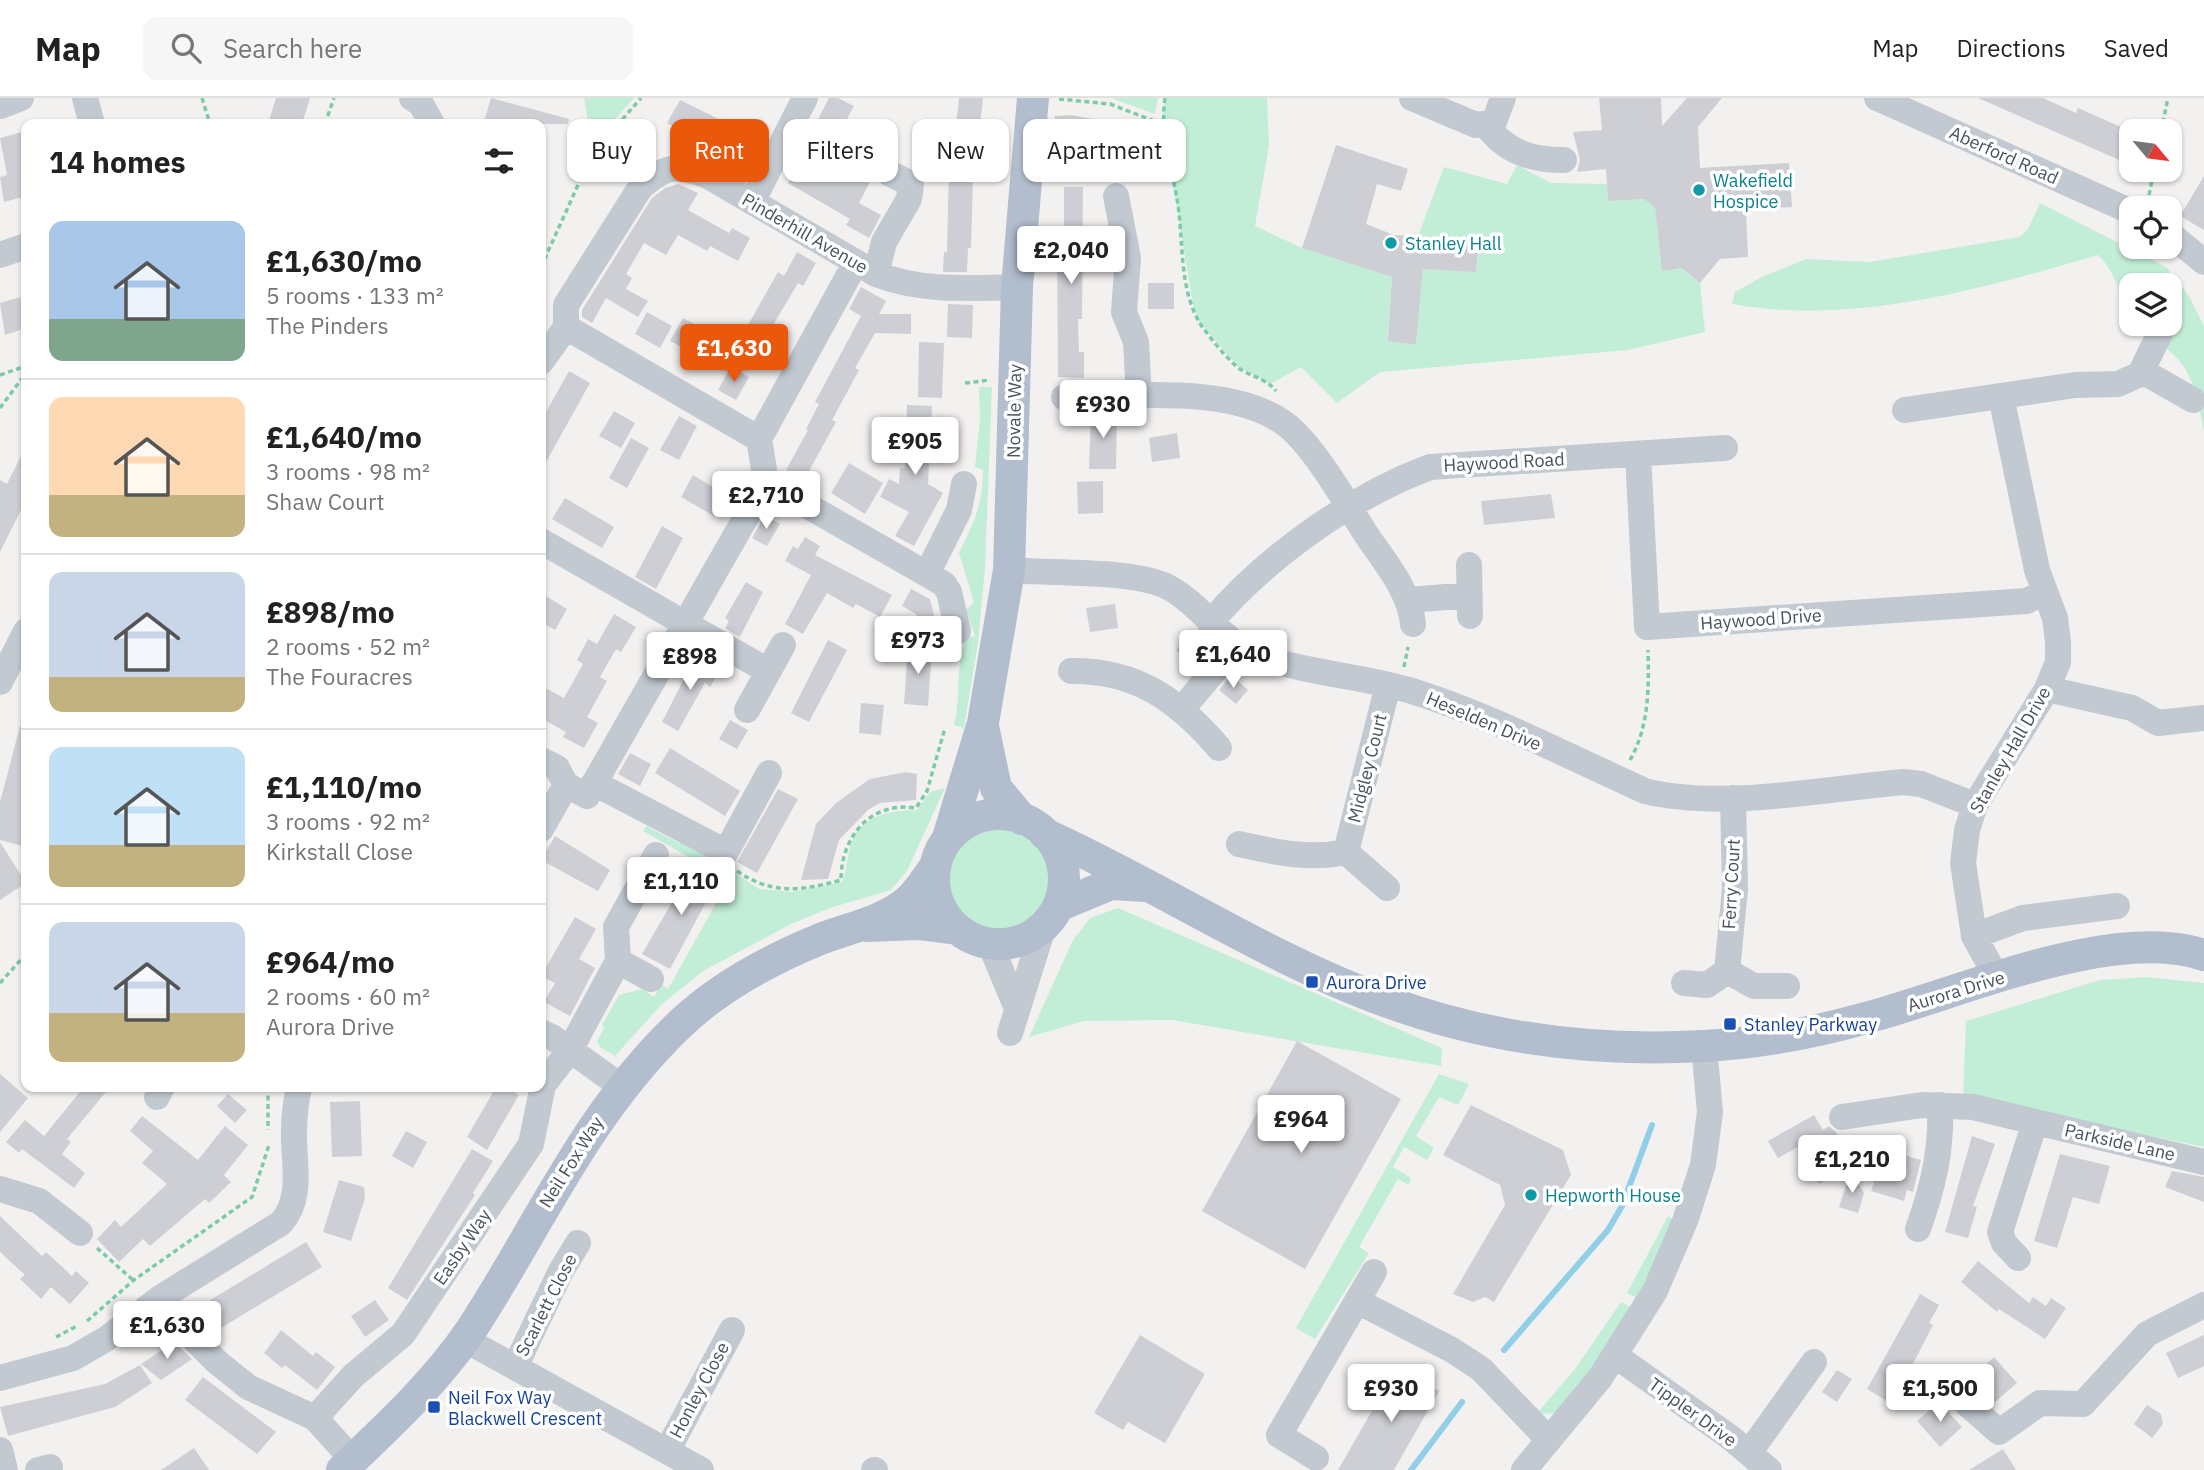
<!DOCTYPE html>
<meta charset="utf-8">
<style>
:root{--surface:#fff;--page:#f6f6f6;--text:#222;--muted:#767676;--line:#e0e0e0;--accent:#ea580c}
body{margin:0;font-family:"IBM Plex Sans",sans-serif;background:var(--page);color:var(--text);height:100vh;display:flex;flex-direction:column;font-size:26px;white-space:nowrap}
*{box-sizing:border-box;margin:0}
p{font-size:23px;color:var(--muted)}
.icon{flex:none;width:38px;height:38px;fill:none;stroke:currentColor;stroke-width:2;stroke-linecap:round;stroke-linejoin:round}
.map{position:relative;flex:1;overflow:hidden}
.side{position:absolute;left:21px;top:21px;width:525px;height:973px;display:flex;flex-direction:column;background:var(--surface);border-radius:14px;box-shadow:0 2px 5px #0004}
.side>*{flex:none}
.banner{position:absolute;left:567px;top:21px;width:665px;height:63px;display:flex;gap:14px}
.needle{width:46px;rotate:119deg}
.tools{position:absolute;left:2119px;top:21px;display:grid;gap:14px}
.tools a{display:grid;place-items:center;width:63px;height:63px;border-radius:14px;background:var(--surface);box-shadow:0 2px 5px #0004;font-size:35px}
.price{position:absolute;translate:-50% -60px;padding:0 16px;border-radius:7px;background:#fff;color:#222;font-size:23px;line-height:46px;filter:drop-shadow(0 2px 4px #0008)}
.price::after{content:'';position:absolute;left:50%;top:42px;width:21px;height:16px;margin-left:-10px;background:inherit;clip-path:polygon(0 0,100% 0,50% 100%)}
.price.current{background:var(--accent);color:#fff}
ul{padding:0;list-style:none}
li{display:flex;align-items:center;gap:21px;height:175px;padding:0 28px}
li+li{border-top:2px solid var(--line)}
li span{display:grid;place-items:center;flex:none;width:196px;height:140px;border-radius:14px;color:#555}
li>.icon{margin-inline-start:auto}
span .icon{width:84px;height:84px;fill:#fffc;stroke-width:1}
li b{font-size:30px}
h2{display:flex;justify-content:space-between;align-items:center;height:84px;padding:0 28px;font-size:30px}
.chip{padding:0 24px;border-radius:14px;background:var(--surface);box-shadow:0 2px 5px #0004;font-size:24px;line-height:63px}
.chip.current{background:var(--accent);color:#fff}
header{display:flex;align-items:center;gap:42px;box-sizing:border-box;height:98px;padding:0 35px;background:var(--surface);border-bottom:2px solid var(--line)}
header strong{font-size:33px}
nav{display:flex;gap:38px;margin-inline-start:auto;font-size:24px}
.search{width:490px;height:63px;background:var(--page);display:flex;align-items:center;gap:18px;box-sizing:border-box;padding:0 24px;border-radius:14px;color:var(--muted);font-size:26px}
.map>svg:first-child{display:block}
.green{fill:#c2edd6}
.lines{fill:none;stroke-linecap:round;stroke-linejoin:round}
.stream{stroke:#91cee8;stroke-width:6}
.building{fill:#cecfd4}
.path{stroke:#7bcaaa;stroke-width:3.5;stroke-dasharray:5 3.5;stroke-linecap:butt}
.minor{stroke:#c2c9d1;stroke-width:26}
.major{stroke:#b2bdcd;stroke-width:32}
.culture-dot{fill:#0f9aa8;stroke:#fff;stroke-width:2.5}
.transit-dot{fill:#1a4fb4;stroke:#fff;stroke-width:2.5}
.labels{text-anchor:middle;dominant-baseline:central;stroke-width:7;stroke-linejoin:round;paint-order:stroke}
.street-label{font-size:18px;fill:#49525d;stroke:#fff}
.culture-label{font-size:18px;fill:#0d838f;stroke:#fff;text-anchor:start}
.transit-label{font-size:18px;fill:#164399;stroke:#fff;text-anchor:start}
</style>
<header>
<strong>Map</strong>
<div class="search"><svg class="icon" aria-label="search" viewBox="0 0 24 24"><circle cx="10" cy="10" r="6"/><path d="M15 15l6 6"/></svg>Search here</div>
<nav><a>Map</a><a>Directions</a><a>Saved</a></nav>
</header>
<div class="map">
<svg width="2204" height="1372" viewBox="0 0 2204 1372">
<rect width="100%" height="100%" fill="#f3f1f0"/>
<path class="green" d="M584,0H634L592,47Z
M1111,0H1158L1155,16Z
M1165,0H1267L1269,47L1255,128L1302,150L1392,179L1388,243L1416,247L1423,171L1476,173L1479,141L1418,138L1444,69L1507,86L1517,67L1551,85L1607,86L1608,103L1644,101L1655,110L1662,172L1682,170L1700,185L1705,234L1628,252L1380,274L1337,305L1301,269L1270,286L1237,268L1199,224L1193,207L1162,21Z
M2040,105L2166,169L2189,198L2204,228V333C2199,308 2194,275 2174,257C2163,247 2154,238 2144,226H2170V187H2132L2131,210C2118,193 2114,172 2098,157C1982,191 1854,228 1732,206L1735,194L1762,179L1806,161L1870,164L2020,139L2028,131Z
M979,289H992L985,469L978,545L964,630L954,627C962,597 954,567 967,540L975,538L966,512L974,504L959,455C974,424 983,407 983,372L975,369L980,321Z
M945,690L907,773L891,792L830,810L791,826L703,873L661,907L615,958L600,949L597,943L604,931L602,927L619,897L642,891L654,899L661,886L668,891L729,782L643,733L646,728L679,745L687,743L759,791L792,794L842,784C847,772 847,758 851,745C862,717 890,712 917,712L930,694Z
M948 780a52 52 0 1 1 104 0a52 52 0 1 1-104 0Z
M1118,810L1442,950L1441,968L1172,922L1084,923L1029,939L1073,842L1090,820Z
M2146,879L2204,885V1049L1963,999L1966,923L2100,882Z
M1439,976L1469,986L1458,1007L1439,999L1416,1038L1434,1050L1427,1062L1404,1049L1393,1069L1411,1080L1409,1087L1398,1081L1359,1149L1369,1155L1315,1241L1296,1230Z
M1668,1118L1675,1123L1637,1200L1627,1195Z
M1621,1204L1633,1210L1619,1235L1556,1315L1542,1316L1539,1313L1575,1271Z"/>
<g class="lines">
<path class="stream" d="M1504,1252L1608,1132L1622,1108L1652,1027
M1411,1372L1462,1304"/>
</g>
<path class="building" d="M276,0H310L302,26H268Z
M491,0L569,21L568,26H483Z
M829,0H838L854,8L840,34L860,45L846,70L870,84L859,105L881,117L869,140L846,127L850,121L788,85L801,61L817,70L837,34L817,23Z
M959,0H983L978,45L974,44L971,150H968L967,174H943L944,154H947L949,66H952Z
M1599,0H1661L1662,28L1687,0H1722L1698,29L1700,70L1789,65L1792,109L1746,112L1748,159L1720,161L1700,185L1682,170L1662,173L1655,110L1644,101L1608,103L1606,71L1577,74L1580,62L1573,34L1602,32Z
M1978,0H2043L2076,15L2078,10L2132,34V47L2124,64Z
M680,2L733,28L728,38L756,54L746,72L667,25Z
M1071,17L1121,26L1155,44L1142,65L1092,45L1056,43L1055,18Z
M26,33V98L4,104L0,79L7,77L0,40Z
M1336,47L1408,71L1401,93L1377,86L1366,126L1394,137L1479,141L1476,174L1423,171L1416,247L1388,243L1392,179L1302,150Z
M2204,78V132L2180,118Z
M678,86L698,95L688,112L729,135L732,130L750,140L738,163L710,148L707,153L678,137L666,157L644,145L626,176L632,180L626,191L648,203L638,219L606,200L592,225L582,219V212L652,100L665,90Z
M1064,89H1083L1082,221H1078L1079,254H1084V280L1058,279L1057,145H1064Z
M797,154L816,165L803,188L798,185L748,269L730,259L778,174L784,178Z
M1148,185H1174V211H1148Z
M861,189L886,203L879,216H911V236L875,235L855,270L859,272L832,322L836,324L804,382L786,372L808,332L806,331L819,306L815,304L861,218L849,211Z
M20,199L26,230L5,237L0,205Z
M948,206L973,207L972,240L947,239Z
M647,214L672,228L660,250L635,236Z
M683,220L702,230L689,253L670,243Z
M919,244L944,245L942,300L918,299Z
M731,269L749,279L736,302L718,292Z
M569,273L590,285L541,373V323Z
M907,307L932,308L928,386L943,395L914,448L895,438L909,414L880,399L889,381L899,386L900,370H905Z
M614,313L635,325L621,350L599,338Z
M1117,313L1116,371H1089L1091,314Z
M679,318L697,328L679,362L660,352Z
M1177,335L1180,360L1152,364L1149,340Z
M631,340L649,350L627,390L609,380Z
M26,348V402L0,454V382L7,386Z
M849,365L883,385L865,416L831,395Z
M693,377L726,397L714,418L681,399Z
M1103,383V415L1078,416L1077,384Z
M1551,396L1555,420L1484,427L1481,403Z
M565,400L614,429L602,450L552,421Z
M765,417L780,426L767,448L752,440Z
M662,428L683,440L656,491L635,479Z
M805,439L820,448L815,457L892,497L880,519L856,506L853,510L827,495L803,536L785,526L811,477L785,463L793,448L798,451Z
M746,484L763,494L740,539L725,530L729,523L725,520Z
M911,491L930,501L935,521L919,525L916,516L902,508Z
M541,495L567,511L555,532L541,524Z
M1115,506L1118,530L1090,534L1086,510Z
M614,516L636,529L621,554L616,551L600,579L607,583L587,619L598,625L584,650L563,639L566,634L541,620V603L547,591L564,600L583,566L577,562L588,541L597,546Z
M1188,538L1208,555L1196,569L1176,552Z
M828,542L847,552L809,624L791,615Z
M908,547L932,550L928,608L904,606Z
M706,560L722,569L710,589L705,585L678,633L662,624L693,563L702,568Z
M1231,577L1248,592L1236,606L1219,592Z
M861,605L884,607L881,637L859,635Z
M730,622L748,632L737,651L719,641Z
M20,628L26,629V749L0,742V704Z
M670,650L740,693L725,718L655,675Z
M630,655L651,666L640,688L618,676Z
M906,674L917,676L916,702L880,705L868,712L839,742L828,781L801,782L816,726L836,705L870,681Z
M778,691L798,701L757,775L737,764Z
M555,738L610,772L598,793L541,762Z
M0,744L26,785L0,802Z
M694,766L719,780L670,871L642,856Z
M575,819L596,831L579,861L595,870L570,918L544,904L555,885L541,878Z
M1297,943L1401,1001L1305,1171L1202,1113Z
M0,976L28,1000L0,1034Z
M84,989H110L67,1041L71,1044L62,1056L85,1075L74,1090L22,1051L19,1055L6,1044L25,1022L44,1038Z
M496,989H506L519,997L487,1052L467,1039Z
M228,996L247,1012L235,1025L217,1008Z
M360,1003L362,1058L332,1059L330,1004Z
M1471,1007L1563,1052L1571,1077L1494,1204L1485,1199L1473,1204L1453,1196L1505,1107L1500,1087L1443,1057Z
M1814,1017L1823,1032L1829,1028L1836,1034L1848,1054L1842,1057L1849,1069L1819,1086L1798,1049L1778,1060L1768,1043Z
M142,1018L198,1062L225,1028L248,1047L224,1077L231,1084L209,1105L205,1101L150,1148L143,1141L119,1164L97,1141L115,1122L121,1129L167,1086L142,1065L153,1053L130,1033Z
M406,1033L427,1044L413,1070L392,1058Z
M1972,1038L1995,1046L1973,1108L1977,1109L1968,1140L1945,1134Z
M472,1051L493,1063L473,1095L475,1097L407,1202L388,1190Z
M1885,1051L1921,1062L1913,1094L1907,1092L1904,1103L1871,1093Z
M2060,1056L2110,1068L2099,1106L2073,1099L2057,1150L2034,1143Z
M1851,1073L1864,1095L1858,1115L1839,1109Z
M2172,1073L2204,1079V1104L2165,1089Z
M339,1082L364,1089L365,1100L351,1143L323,1134Z
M0,1118L42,1158L46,1154L72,1178L76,1173L89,1185L70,1206L51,1189L41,1201L20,1181L25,1177L0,1154Z
M306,1144L322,1169L211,1236L204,1229L194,1212Z
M1978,1163L2029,1205L2033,1199L2046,1208L2051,1200L2066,1210L2045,1241L1999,1211L1997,1214L1961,1184Z
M1920,1196L1939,1207L1929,1225L1933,1227L1892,1306L1867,1291Z
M375,1202L389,1222L365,1239L351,1218Z
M281,1232L313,1258L316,1254L335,1269L317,1292L285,1267L282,1270L264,1255Z
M1140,1237L1205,1276L1165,1345L1128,1324L1123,1332L1094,1315Z
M2204,1237V1268L2178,1280L2166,1255Z
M174,1244L192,1261L161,1282L141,1266Z
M1994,1259L2017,1285L1995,1304L1972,1278Z
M140,1267L152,1285L115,1309L8,1338L0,1309L105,1286Z
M1397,1269L1439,1293L1394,1372H1338Z
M1837,1272L1852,1281L1837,1304L1822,1294Z
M203,1279L276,1334L257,1356L185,1302Z
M1939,1304L1962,1329L1940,1349L1917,1323Z
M2147,1307L2161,1316L2163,1326L2152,1340L2134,1326Z
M194,1350L209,1372H161Z
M2003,1351L2016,1372H1969Z"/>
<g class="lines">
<path class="path" d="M202,0L210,26
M1165,0C1160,35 1171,66 1177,101C1184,140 1178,191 1201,227C1211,241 1223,256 1236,268C1249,279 1265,279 1276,293
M1059,1L1110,6L1162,26
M325,26L334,0
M617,28L651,54
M2161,33L2168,0
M2149,97L2154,72
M541,169L592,56L641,0
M0,277L26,268
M965,285L990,282
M0,310L26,275
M1404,569L1408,549
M1630,662C1649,629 1649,591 1648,552
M737,773C772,797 801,793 841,782C841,739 870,703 916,710L927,693L945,630
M0,885L26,856
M268,989V1032
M97,1150L133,1182
M87,1223L134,1182L252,1099L269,1047
M56,1239L77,1228"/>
<path class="minor" d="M85,0L92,26
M412,0L421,6L432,26
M1412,0L1476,27L1494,24L1503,0
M1877,0L2132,114
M0,8L21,0
M1486,27C1506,54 1531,62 1564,62
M1116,98L1128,160L1124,214L1136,244L1139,299
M752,104L805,0
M2170,136L2204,164
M0,157L26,148
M876,176L884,144L909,101L911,86L889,75
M566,229L759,341
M541,264L566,229V207L640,90C666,67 676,66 708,78L876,176C921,194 970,190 1017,189
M2140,276L2160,235
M1064,299C1129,299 1229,286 1284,325C1311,344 1346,404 1364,433C1382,461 1410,492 1413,526
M1905,312L2075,287L2118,286L2140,276L2149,277L2193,302
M1638,357L1647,529L2027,503L2045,493
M766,384L944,486L949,494L958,533
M541,443L768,573
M1469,467L1470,518
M1009,472C1050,476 1136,471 1170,490C1206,511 1221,545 1263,559C1311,576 1363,578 1412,593C1492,618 1569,659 1645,693C1721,712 1824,691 1903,684L1921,686L1975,707
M927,476L959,412L964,386
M1409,502L1470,497
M1210,525C1265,460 1350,399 1430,369L1725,350
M1071,573C1136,572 1178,602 1219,650
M0,584L26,533
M2047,591L2132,610L2158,625L2204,620
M1182,611L1236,547
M747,612L783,547
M541,662L557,670L566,687L587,698L766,384L759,341L856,164
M594,685L726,754L769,675
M1733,700L1735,791L1727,873L1754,888H1787
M541,731L566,687
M1239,746C1275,754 1308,762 1346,754
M1387,790L1346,754L1388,587
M1974,838L2023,820L2117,808
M990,846L1016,908
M618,863L651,881
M1997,880L1974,838L1963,765L1967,732L1975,707L2047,591L2058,564V544L2055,520L2037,472L2001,298
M1684,885L1707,887L1727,873
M541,934L552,939L622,989
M1010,935L1044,827
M299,989C296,1003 294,1019 294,1033C293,1064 304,1099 281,1125L160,1200L180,1227L217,1264L248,1289L315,1320L353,1362
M157,999L162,989
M1842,1019L1922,1007L1973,1009L2204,1064
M0,1091L39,1103L80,1135
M1918,1131C1933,1089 1942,1052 1940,1007
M2018,1160L2004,1145L2000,1134L2035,1024
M1357,1203L1452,1252L1481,1271L1549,1342
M464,1241L701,1372
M1616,1258L1731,1340L1769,1372
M515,1269L561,1173L578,1145
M0,1280L73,1260L106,1241L160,1200
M1941,1283L1999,1334L2040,1305L2083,1306L2147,1236L2204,1207
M315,1320L353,1278L403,1236L531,1046L543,987L570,952L618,863L616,829L656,757
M0,1352L5,1372
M667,1353L732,1232
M1749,1355L1814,1264
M1316,1360L1279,1337L1374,1174
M38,1372L50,1369
M874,1372H875
M1524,1372L1600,1280L1655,1193L1685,1123L1703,1067L1710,1014L1704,948"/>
<path class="major" d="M984,633L996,690L1022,721
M934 781a65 65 0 1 1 130 0a65 65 0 1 1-130 0Z
M1045,736C1158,787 1269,861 1385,903C1488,941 1595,954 1703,948C1758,945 1813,935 1866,920C1957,896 2113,826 2204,857
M948,740L983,625L1009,472L1017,189L1033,0
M1058,808L1111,786L1145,788
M868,828L918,826L957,831
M342,1372C387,1329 436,1284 471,1232C539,1128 584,1020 675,931C714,892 767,863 818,842C848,830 884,824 909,802C919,793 927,779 935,769"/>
</g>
<g class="culture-dot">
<circle cx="1699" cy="92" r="7"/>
<circle cx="1391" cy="145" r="7"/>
<circle cx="1531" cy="1097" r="7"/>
</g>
<g class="transit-dot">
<rect x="1305" y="877" width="14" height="14" rx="3.5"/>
<rect x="1723" y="919" width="14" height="14" rx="3.5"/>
<rect x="427" y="1302" width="14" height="14" rx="3.5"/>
</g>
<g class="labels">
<g class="street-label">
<text transform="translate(2004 57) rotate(24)">Aberford Road</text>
<text transform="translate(805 135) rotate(30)">Pinderhill Avenue</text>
<text transform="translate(1014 313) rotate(-89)">Novale Way</text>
<text transform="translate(1504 364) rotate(-3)">Haywood Road</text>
<text transform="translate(1761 521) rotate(-4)">Haywood Drive</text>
<text transform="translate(1484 623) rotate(23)">Heselden Drive</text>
<text transform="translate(2010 652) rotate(-60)">Stanley Hall Drive</text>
<text transform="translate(1367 670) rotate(-76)">Midgley Court</text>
<text transform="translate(1731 786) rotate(-87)">Ferry Court</text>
<text transform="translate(1956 893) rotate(-17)">Aurora Drive</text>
<text transform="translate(2120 1044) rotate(13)">Parkside Lane</text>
<text transform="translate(571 1064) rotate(-58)">Neil Fox Way</text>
<text transform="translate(462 1149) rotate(-56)">Easby Way</text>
<text transform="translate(546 1207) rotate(-63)">Scarlett Close</text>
<text transform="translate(699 1292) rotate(-62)">Honley Close</text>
<text transform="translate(1693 1314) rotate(36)">Tippler Drive</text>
</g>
<g class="culture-label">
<text x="1713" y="82">Wakefield<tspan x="1713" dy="21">Hospice</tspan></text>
<text x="1405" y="145">Stanley Hall</text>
<text x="1545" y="1097">Hepworth House</text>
</g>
<g class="transit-label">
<text x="1326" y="884">Aurora Drive</text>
<text x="1744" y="926">Stanley Parkway</text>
<text x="448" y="1299">Neil Fox Way<tspan x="448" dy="21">Blackwell Crescent</tspan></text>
</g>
</g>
</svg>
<div class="tools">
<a><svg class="needle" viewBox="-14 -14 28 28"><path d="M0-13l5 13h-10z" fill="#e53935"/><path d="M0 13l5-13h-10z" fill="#767676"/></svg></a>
<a><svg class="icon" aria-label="locate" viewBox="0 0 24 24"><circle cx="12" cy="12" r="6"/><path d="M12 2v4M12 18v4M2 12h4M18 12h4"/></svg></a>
<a><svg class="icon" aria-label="layers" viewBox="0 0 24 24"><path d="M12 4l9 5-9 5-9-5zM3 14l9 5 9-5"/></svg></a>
</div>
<b class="price" style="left:1071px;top:188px">£2,040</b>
<b class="price current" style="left:734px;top:286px">£1,630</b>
<b class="price" style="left:1103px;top:342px">£930</b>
<b class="price" style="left:915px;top:379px">£905</b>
<b class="price" style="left:766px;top:433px">£2,710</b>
<b class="price" style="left:918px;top:578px">£973</b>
<b class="price" style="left:1233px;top:592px">£1,640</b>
<b class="price" style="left:690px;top:594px">£898</b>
<b class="price" style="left:681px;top:819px">£1,110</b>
<b class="price" style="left:1301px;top:1057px">£964</b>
<b class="price" style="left:1852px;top:1097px">£1,210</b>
<b class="price" style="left:167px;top:1263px">£1,630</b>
<b class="price" style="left:1391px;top:1326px">£930</b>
<b class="price" style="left:1940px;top:1326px">£1,500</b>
<div class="banner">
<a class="chip">Buy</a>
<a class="chip current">Rent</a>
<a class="chip">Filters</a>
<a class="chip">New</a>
<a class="chip">Apartment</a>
</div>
<section class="side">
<h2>14 homes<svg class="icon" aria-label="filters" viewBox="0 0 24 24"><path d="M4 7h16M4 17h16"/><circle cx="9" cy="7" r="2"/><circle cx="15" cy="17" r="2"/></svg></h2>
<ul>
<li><span style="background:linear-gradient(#a9c7e8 70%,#7fa58c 0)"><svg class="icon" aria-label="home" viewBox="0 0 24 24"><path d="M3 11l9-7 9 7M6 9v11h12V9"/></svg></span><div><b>£1,630/mo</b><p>5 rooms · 133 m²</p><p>The Pinders</p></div></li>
<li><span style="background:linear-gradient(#ffd9b3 70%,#c2b280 0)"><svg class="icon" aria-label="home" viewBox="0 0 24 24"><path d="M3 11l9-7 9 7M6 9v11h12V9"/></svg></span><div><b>£1,640/mo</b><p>3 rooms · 98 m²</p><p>Shaw Court</p></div></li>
<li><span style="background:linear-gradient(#c9d6e8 75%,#c2b280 0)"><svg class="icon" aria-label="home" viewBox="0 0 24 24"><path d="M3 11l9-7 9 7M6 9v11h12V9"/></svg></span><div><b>£898/mo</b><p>2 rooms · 52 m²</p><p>The Fouracres</p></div></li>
<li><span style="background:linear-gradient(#bfe0f5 70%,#c2b280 0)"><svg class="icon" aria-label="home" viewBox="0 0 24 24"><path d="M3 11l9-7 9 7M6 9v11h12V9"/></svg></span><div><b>£1,110/mo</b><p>3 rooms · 92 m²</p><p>Kirkstall Close</p></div></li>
<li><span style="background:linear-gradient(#c9d6e8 65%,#c2b280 0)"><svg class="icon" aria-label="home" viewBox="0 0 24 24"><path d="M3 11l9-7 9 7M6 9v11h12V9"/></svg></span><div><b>£964/mo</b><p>2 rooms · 60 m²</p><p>Aurora Drive</p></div></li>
</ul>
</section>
</div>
